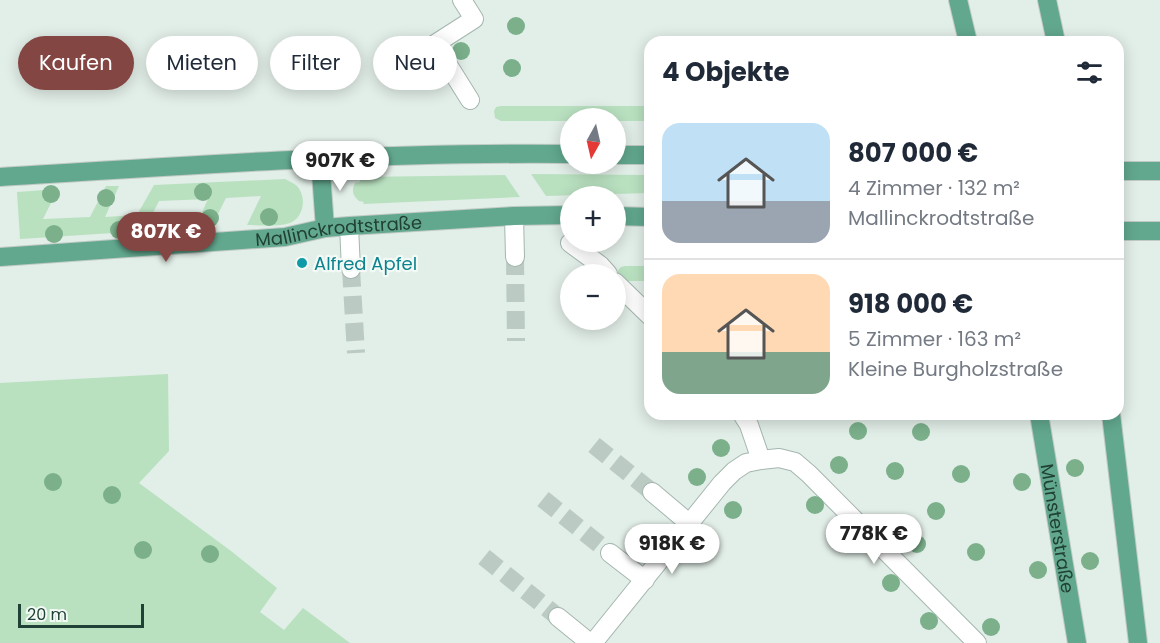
<!DOCTYPE html>
<html lang="de">
<meta charset="utf-8">
<style>
:root{--surface:#fff;--page:#f2f2f3;--text:#1f2937;--muted:#747a83;--line:#e0e1e3;--accent:#844642}
body{margin:0;font-family:Poppins,sans-serif;background:var(--page);color:var(--text);height:100vh;display:flex;flex-direction:column;font-size:22px;white-space:nowrap}
*{box-sizing:border-box;margin:0}
p{font-size:20px;color:var(--muted)}
.icon{flex:none;width:33px;height:33px;fill:none;stroke:currentColor;stroke-width:2;stroke-linecap:round;stroke-linejoin:round}
.map{position:relative;flex:1;overflow:hidden}
.details{position:absolute;left:644px;top:36px;width:480px;height:384px;display:flex;flex-direction:column;background:var(--surface);border-radius:18px;box-shadow:0 3px 15px #0003}
.details>*{flex:none}
.top-card{position:absolute;left:18px;top:36px;width:536px;height:54px;display:flex;gap:12px}
.needle{width:39px;rotate:188deg}
.buttons{position:absolute;left:560px;top:108px;display:grid;gap:12px}
.buttons a{display:grid;place-items:center;width:66px;height:66px;border-radius:50%;background:var(--surface);box-shadow:0 3px 15px #0003;font-size:30px}
.scale{position:absolute;left:18px;bottom:15px;width:126px;box-sizing:border-box;padding-left:6px;border:3px solid #204135;border-top:0;font-size:16px;line-height:21px;white-space:nowrap;color:#204135;-webkit-text-stroke:4px #f3faf6;paint-order:stroke}
.price{position:absolute;translate:-50% -51px;padding:0 14px;border-radius:21px;background:#fff;color:#222;font-size:20px;line-height:39px;filter:drop-shadow(0 2px 3px #0008)}
.price::after{content:'';position:absolute;left:50%;top:36px;width:18px;height:14px;margin-left:-9px;background:inherit;clip-path:polygon(0 0,100% 0,50% 100%)}
.price.on{background:var(--accent);color:#fff}
ul{padding:0;list-style:none}
li{display:flex;align-items:center;gap:18px;height:150px;padding:0 18px}
li+li{border-top:2px solid var(--line)}
li span{display:grid;place-items:center;flex:none;width:168px;height:120px;border-radius:18px;color:#555}
li>.icon{margin-inline-start:auto}
span .icon{width:72px;height:72px;fill:#fffc;stroke-width:1}
li b{font-size:26px}
h2{display:flex;justify-content:space-between;align-items:center;height:72px;padding:0 18px;font-size:26px}
.chip{padding:0 21px;border-radius:27px;background:var(--surface);box-shadow:0 3px 15px #0003;font-size:21px;line-height:54px}
.chip.on{background:var(--accent);color:#fff}
.map>svg:first-child{display:block}
.green{fill:#b9e1c0}
.lines{fill:none;stroke-linecap:round;stroke-linejoin:round}
.minor-tunnel{stroke:#bbcbc4;stroke-width:18;stroke-dasharray:18 9;stroke-linecap:butt}
.minor-casing{stroke:#a4b7af;stroke-width:20}
.major-casing{stroke:#c1cac6;stroke-width:20}
.minor{stroke:#fff;stroke-width:18}
.major{stroke:#62a88f;stroke-width:18}
.tree{fill:#7bb08b}
.culture-dot{fill:#0f9aa8;stroke:#f3faf6;stroke-width:2}
.labels{text-anchor:middle;dominant-baseline:central;stroke-width:4.5;stroke-linejoin:round;paint-order:stroke}
.street-label{font-size:18px;fill:#204135;stroke:#f3faf6}
.culture-label{font-size:18px;fill:#0d838f;stroke:#f3faf6;text-anchor:start}
</style>
<div class="map">
<svg width="1160" height="643" viewBox="0 0 1160 643">
<rect width="100%" height="100%" fill="#e2eee8"/>
<path class="green" d="M501,106H649V121H615V118H570V121H501L495,118L494,111L496,107Z
M531,174L649,175V193L546,196Z
M505,175L520,197L363,204L364,202L359,201C353,196 351,191 355,183L360,182L361,177Z
M285,179C289,181 294,183 297,186C307,197 304,217 290,223C279,227 259,225 247,225L261,196L226,198L211,228H195L208,199L159,201L144,231L20,239L17,192L58,189L43,219L90,217L106,186H119L105,217L137,215L154,185Z
M625,266H649V281H623C618,276 615,272 621,267Z
M168,374L169,451L139,483L231,551L277,588L260,612L284,630L303,608L350,643H0V383Z"/>
<g class="lines">
<path class="minor-tunnel" d="M515,257L516,341
M351,269L356,353
M594,445L652,492
M543,499L610,553
M484,557L558,617"/>
<g class="minor-casing">
<path id="minor" d="M462,0L474,19L435,44L470,100
M514,216L515,257
M349,226L351,269
M570,243L600,265L608,274
M615,282L650,316
M742,414L749,425L761,460
M652,492L690,524
M610,553L645,580
M558,617L590,643
M593,643L722,483L734,471L746,463L761,460L779,458L795,462L809,474L977,643"/>
</g>
<g class="major-casing">
<g id="major">
<path d="M958,0L968,42"/>
<path d="M1047,0L1056,42"/>
<path d="M615,155H650"/>
<path d="M320,159L325,228"/>
<path d="M1118,171H1160"/>
<path d="M0,177C190,165 380,152 570,154"/>
<path d="M615,216L650,217"/>
<path d="M1118,231H1160"/>
<path id="s1" d="M0,257L285,237L325,228L349,226L514,216L570,215"/>
<path id="s2" d="M1039,414L1077,643"/>
<path d="M1111,414L1138,643"/>
</g>
</g>
<use href="#minor" class="minor"/>
<use href="#major" class="major"/>
</g>
<g class="tree">
<circle cx="516" cy="26" r="9"/>
<circle cx="461" cy="51" r="9"/>
<circle cx="512" cy="68" r="9"/>
<circle cx="203" cy="192" r="9"/>
<circle cx="51" cy="194" r="9"/>
<circle cx="106" cy="198" r="9"/>
<circle cx="269" cy="217" r="9"/>
<circle cx="210" cy="218" r="9"/>
<circle cx="119" cy="230" r="9"/>
<circle cx="54" cy="234" r="9"/>
<circle cx="858" cy="431" r="9"/>
<circle cx="921" cy="432" r="9"/>
<circle cx="721" cy="448" r="9"/>
<circle cx="839" cy="465" r="9"/>
<circle cx="1075" cy="468" r="9"/>
<circle cx="895" cy="471" r="9"/>
<circle cx="961" cy="474" r="9"/>
<circle cx="697" cy="477" r="9"/>
<circle cx="53" cy="482" r="9"/>
<circle cx="1022" cy="482" r="9"/>
<circle cx="112" cy="495" r="9"/>
<circle cx="815" cy="505" r="9"/>
<circle cx="733" cy="510" r="9"/>
<circle cx="936" cy="511" r="9"/>
<circle cx="663" cy="537" r="9"/>
<circle cx="851" cy="542" r="9"/>
<circle cx="917" cy="544" r="9"/>
<circle cx="143" cy="550" r="9"/>
<circle cx="976" cy="552" r="9"/>
<circle cx="210" cy="554" r="9"/>
<circle cx="1090" cy="561" r="9"/>
<circle cx="1038" cy="570" r="9"/>
<circle cx="891" cy="583" r="9"/>
<circle cx="929" cy="621" r="9"/>
<circle cx="991" cy="627" r="9"/>
</g>
<circle class="culture-dot" cx="302" cy="263" r="6"/>
<g class="labels">
<g class="street-label">
<text stroke="none"><textPath href="#s1" startOffset="340">Mallinckrodtstraße</textPath></text>
<text stroke="none"><textPath href="#s2" startOffset="116">Münsterstraße</textPath></text>
</g>
<g class="culture-label">
<text x="314" y="263">Alfred Apfel</text>
</g>
</g>
</svg>
<div class="buttons">
<a><svg class="needle" viewBox="-14 -14 28 28"><path d="M0-13l5 13h-10z" fill="#e53935"/><path d="M0 13l5-13h-10z" fill="#747a83"/></svg></a>
<a>+</a>
<a>−</a>
</div>
<div class="scale">20 m</div>
<b class="price" style="left:340px;top:192px">907K €</b>
<b class="price on" style="left:166px;top:263px">807K €</b>
<b class="price" style="left:874px;top:565px">778K €</b>
<b class="price" style="left:672px;top:575px">918K €</b>
<div class="top-card">
<a class="chip on">Kaufen</a>
<a class="chip">Mieten</a>
<a class="chip">Filter</a>
<a class="chip">Neu</a>
</div>
<section class="details">
<h2>4 Objekte<svg class="icon" aria-label="filters" viewBox="0 0 24 24"><path d="M4 7h16M4 17h16"/><circle cx="9" cy="7" r="2"/><circle cx="15" cy="17" r="2"/></svg></h2>
<ul>
<li><span style="background:linear-gradient(#bfe0f5 65%,#9aa5b1 0)"><svg class="icon" aria-label="home" viewBox="0 0 24 24"><path d="M3 11l9-7 9 7M6 9v11h12V9"/></svg></span><div><b>807 000 €</b><p>4 Zimmer · 132 m²</p><p>Mallinckrodtstraße</p></div></li>
<li><span style="background:linear-gradient(#ffd9b3 65%,#7fa58c 0)"><svg class="icon" aria-label="home" viewBox="0 0 24 24"><path d="M3 11l9-7 9 7M6 9v11h12V9"/></svg></span><div><b>918 000 €</b><p>5 Zimmer · 163 m²</p><p>Kleine Burgholzstraße</p></div></li>
</ul>
</section>
</div>
